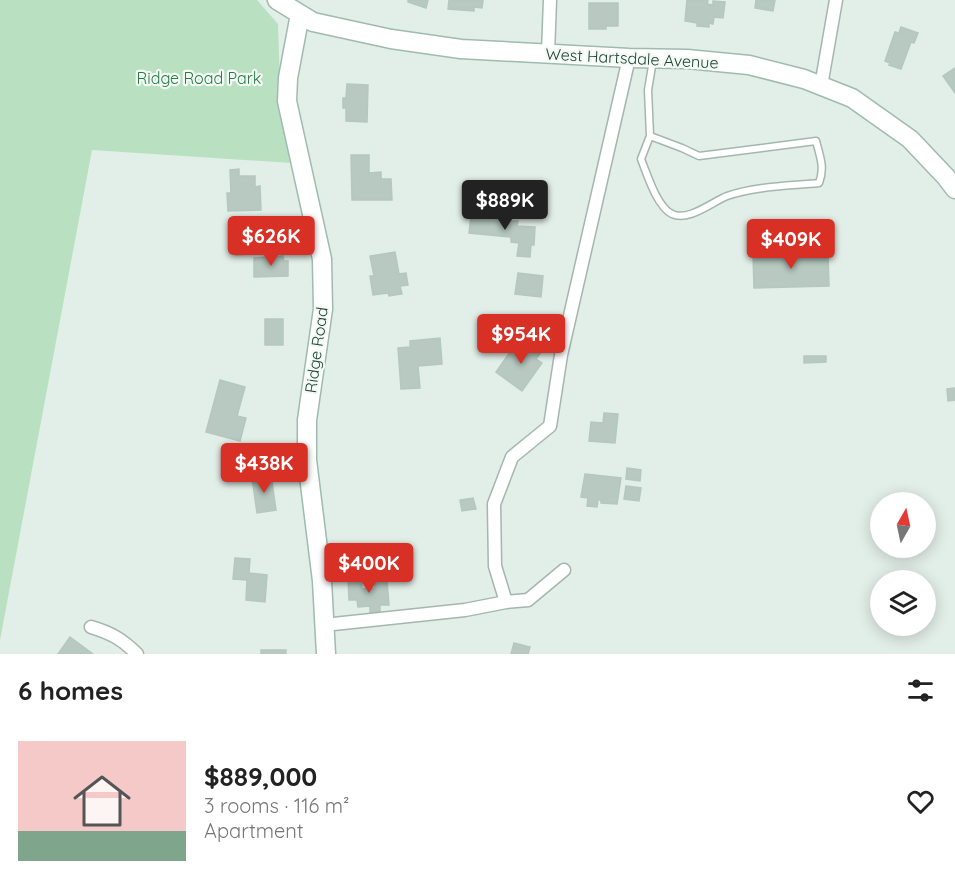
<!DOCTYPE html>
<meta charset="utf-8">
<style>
:root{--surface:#fff;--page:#f2f2f2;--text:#222;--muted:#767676;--accent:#d93025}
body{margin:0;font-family:Quicksand,sans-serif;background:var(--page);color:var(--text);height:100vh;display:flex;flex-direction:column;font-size:22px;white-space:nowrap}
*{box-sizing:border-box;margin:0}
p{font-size:20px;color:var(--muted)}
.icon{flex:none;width:33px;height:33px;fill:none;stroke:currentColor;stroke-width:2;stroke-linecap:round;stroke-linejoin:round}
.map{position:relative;height:654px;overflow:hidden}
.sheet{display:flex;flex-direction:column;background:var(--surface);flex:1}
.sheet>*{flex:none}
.needle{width:39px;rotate:9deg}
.fabs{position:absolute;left:870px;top:492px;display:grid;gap:12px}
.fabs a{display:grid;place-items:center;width:66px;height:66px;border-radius:50%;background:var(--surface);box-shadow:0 3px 15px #0003;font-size:30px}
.price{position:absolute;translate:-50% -51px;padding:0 14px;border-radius:6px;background:var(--accent);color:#fff;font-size:20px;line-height:39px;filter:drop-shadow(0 2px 3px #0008)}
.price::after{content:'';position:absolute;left:50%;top:36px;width:18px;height:14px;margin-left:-9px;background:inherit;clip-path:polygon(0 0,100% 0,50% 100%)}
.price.selected{background:#222;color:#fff}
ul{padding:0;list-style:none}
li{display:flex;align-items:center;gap:18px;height:150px;padding:0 18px}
li span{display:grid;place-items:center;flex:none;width:168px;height:120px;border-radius:0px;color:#555}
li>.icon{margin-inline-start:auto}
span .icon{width:72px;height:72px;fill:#fffc;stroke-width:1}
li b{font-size:26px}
h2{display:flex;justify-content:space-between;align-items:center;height:72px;padding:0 18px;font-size:26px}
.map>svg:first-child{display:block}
.green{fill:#b9e1c1}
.building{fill:#b7c9c0;stroke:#b4c8be;stroke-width:1.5}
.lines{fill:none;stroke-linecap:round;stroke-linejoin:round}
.lane-casing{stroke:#a4b7af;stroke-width:9}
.street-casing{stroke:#a4b7af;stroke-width:15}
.secondary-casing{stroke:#9fbbaf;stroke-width:21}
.lane{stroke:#fff;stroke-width:6}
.street{stroke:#fff;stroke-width:12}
.secondary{stroke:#fff;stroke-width:18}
.labels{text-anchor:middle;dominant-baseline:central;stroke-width:4.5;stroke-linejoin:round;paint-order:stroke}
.street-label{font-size:16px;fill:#204135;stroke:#f3faf6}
.park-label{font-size:16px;fill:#267c41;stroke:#f3faf6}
</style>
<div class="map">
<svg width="955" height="654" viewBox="0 0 955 654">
<rect width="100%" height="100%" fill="#e2eee8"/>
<path class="green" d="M0,0H257L278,24L280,87L292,163L92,150L0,640Z"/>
<path class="building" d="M408,0H428L426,8L408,2Z
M449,0H483L482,8L474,7V11L448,9Z
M687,0H708L707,4L713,5V1L725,2L723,18L714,17L713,24L709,23V27L697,26V23L685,21Z
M756,0H775L773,11L755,8Z
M589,3H618V26H606V29H589Z
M901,27L918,33L914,43L911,42L901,69L889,65L890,63L885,61L895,32L899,33Z
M955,68V93L943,76Z
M347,84L368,85L367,122L346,121V108H343V98H346Z
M351,155H369V173L381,172V179H391L392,200H352Z
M239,169V176H255V187L260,186L261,210L228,211L227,193H231L230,170Z
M502,212L512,214L511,221H518L517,226L535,227L534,245H531L530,257L517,256L519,243L511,242V237L469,233L471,215L501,219Z
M250,243L251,254L236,255V244Z
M395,252L399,274L406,273L408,285L400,286L402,294L389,296L388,293L373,295L370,276H374L370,256Z
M828,253L829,286L754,288L753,254Z
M283,256L284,261H288V276L254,277V258Z
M518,273L543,276L541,297L515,294Z
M265,319H283V345H265Z
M440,338L442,364L418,366L420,388L401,389L398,348L410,347V341Z
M529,340L543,350L536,359L542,363L522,391L496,372L515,345L522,350Z
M804,356H826V362L804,363Z
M220,380L245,387L237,416L246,418L240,441L206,432Z
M955,388V400L948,401L947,389Z
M604,413L618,414L615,443L589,441L591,422L603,423Z
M627,468L641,470L640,481L626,479Z
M585,474L621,478L617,504L601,503V500H598L597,507L587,506L588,498L581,497Z
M271,475L276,510L257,513L252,478Z
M626,486L641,488L639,501L624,499Z
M473,498L476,509L462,511L460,500Z
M235,558L250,559L249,573L267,575L265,602L246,600L247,580L233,579Z
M361,576L362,589L375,588L374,582L387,581L389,605H380V612L370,613V606L358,607L357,600H349L348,578Z
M70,637L93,654H58Z
M514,643L530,647L528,654H511Z
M261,650H286V654H261Z"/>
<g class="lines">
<g class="lane-casing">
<path id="lane" d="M650,136L682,148L699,156L816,141C820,157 825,167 819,183C789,186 756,186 727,196C712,202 688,222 672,214C657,207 647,174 641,159L650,136L648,90L653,60"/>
</g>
<g class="street-casing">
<path id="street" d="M548,53L550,0
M821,86L836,0
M506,602L495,566L494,504L512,457L550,426L561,355L629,58
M324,625L465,610L506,602L528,600L564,570
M91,627C111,633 122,639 137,654"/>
</g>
<g class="secondary-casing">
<path id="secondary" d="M277,0L313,22L391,39L461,49L629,58L687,59L749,65L804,79L852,98L910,139L946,177L955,189
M300,14L288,78L287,101L322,259L323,309L307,420V460L322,581L326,654"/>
</g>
<use href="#lane" class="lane"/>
<use href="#street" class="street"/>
<use href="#secondary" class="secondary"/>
</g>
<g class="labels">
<g class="street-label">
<text transform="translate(632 58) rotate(3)">West Hartsdale Avenue</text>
<text transform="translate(316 350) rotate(-82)">Ridge Road</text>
</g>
<g class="park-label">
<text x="199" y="78">Ridge Road Park</text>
</g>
</g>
</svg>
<div class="fabs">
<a><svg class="needle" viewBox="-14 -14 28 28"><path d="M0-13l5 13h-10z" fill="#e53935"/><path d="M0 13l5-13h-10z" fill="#767676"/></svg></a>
<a><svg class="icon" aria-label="layers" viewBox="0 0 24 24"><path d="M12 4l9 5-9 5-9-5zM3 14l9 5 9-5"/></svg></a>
</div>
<b class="price selected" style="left:505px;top:231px">$889K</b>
<b class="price" style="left:271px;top:267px">$626K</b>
<b class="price" style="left:791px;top:270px">$409K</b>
<b class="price" style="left:521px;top:365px">$954K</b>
<b class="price" style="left:264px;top:494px">$438K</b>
<b class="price" style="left:369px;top:594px">$400K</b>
</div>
<section class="sheet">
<h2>6 homes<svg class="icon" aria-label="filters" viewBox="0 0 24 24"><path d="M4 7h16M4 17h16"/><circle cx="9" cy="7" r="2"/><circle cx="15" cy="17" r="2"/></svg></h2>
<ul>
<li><span style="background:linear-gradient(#f6c9c9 75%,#7fa58c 0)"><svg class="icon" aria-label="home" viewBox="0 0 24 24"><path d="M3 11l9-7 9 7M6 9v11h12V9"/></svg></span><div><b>$889,000</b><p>3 rooms · 116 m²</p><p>Apartment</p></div><svg class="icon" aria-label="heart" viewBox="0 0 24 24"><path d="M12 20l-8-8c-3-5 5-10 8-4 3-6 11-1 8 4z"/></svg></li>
</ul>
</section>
